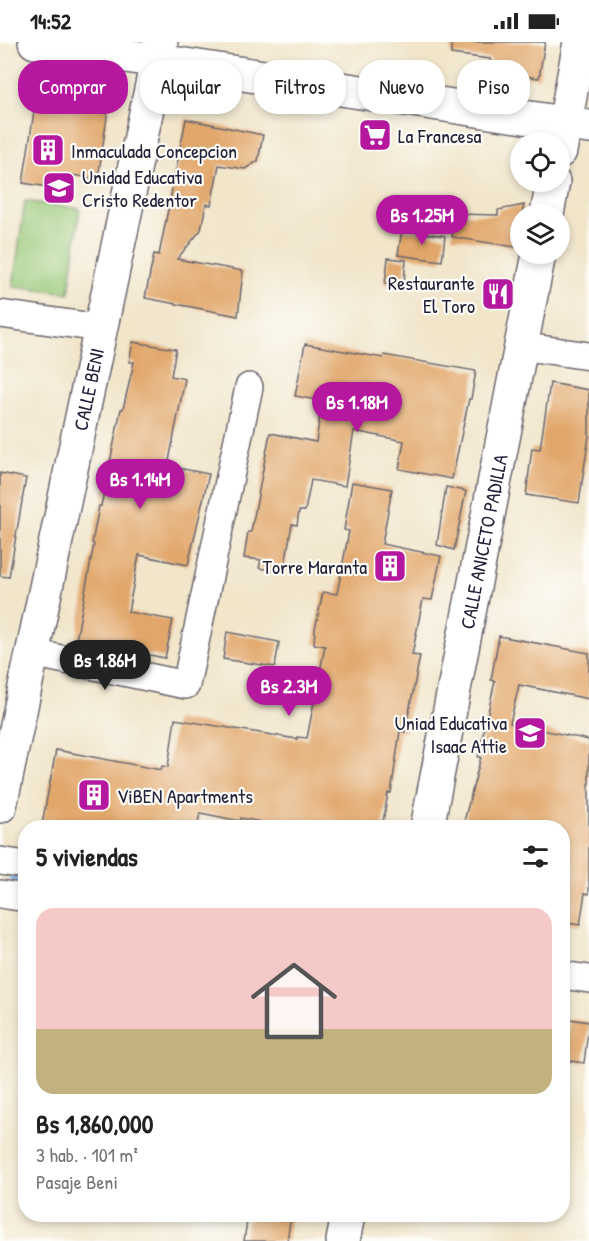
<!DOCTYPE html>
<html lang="es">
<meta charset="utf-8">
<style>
:root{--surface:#fff;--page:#f6f6f6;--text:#222;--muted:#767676;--line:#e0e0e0;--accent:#b5179e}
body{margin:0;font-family:"Patrick Hand",sans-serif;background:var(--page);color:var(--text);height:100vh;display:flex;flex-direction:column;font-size:22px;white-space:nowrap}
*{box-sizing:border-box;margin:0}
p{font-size:20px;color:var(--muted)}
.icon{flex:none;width:33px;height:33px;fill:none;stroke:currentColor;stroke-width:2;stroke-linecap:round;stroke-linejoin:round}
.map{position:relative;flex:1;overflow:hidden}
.details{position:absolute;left:18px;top:778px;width:552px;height:402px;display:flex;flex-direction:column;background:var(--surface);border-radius:24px;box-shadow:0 3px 9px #0003}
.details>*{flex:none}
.banner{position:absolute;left:18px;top:18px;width:554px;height:54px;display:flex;gap:12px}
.buttons{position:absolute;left:510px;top:90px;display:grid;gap:12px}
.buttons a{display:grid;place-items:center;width:60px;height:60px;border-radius:50%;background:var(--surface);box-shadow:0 3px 9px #0003;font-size:30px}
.price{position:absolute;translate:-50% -51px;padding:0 14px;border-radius:21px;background:var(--accent);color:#fff;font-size:20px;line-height:39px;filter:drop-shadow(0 2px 3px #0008)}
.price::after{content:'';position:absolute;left:50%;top:36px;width:18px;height:14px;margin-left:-9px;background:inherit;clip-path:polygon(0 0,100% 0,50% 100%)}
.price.active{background:#222;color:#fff}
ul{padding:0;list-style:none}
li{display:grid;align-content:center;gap:12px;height:318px;padding:0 18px}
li+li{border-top:2px solid var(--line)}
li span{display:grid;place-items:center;height:186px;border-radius:18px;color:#555}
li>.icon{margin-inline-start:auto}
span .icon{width:108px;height:108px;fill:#fffc;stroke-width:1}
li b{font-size:26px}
h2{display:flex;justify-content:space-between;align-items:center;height:72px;padding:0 18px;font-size:26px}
.chip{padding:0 21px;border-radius:24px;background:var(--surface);box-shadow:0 3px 9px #0003;font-size:21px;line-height:54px}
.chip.active{background:var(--accent);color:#fff}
.status{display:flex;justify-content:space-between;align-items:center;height:42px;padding:0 30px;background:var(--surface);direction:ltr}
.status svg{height:16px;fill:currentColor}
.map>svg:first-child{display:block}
.green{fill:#98c877;stroke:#5d7559;stroke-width:1.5}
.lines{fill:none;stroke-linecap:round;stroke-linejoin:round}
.stream{stroke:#7bb7ed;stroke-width:7}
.building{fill:#e1a669}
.minor-casing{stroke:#6a666d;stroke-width:30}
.secondary-casing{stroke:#6a666d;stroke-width:36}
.minor{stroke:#fff;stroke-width:27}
.secondary{stroke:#fff;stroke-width:33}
.labels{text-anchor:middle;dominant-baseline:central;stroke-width:4.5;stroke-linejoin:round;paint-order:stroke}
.poi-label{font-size:20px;fill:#22223b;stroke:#fdfcf7;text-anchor:start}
.street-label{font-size:20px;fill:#22223b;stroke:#fdfcf7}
</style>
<div class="status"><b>14:52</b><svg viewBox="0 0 49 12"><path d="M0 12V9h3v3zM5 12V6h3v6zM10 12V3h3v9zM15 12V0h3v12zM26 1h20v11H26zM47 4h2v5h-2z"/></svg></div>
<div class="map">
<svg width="589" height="1199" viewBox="0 0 589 1199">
<rect width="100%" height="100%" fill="#fdfcf7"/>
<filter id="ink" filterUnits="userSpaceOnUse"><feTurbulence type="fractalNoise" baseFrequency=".0167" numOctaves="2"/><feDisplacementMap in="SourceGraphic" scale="12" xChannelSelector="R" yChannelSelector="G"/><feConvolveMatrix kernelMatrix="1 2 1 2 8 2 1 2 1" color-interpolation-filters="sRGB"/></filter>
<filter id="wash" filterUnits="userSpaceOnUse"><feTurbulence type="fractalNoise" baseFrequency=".008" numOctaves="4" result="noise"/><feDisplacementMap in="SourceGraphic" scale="24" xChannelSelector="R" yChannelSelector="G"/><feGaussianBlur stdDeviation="1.35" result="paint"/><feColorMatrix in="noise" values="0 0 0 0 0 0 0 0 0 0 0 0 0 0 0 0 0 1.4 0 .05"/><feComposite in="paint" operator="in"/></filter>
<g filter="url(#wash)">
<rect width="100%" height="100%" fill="#f1e5ca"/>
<path class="green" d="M25,159L80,167L69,251L13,244Z"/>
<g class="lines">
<path class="stream" d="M12,836L26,839"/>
</g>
<g id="blocks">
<path class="building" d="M451,0H545L539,36L495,31L490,17L451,12Z
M37,50L109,61L98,137L65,132L62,147L23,141Z
M186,77L263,93L258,119L245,127L219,123L211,163L206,162L201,188L177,217L243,229L238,274L145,256L154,212L159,213Z
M524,163L522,172H520L515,205L452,195L456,172L498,173V168Z
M402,188L445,194L442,219L398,213Z
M388,216L406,218L404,239L385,242Z
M133,300L176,307L171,334L185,337L168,424L209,432L188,523L139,513L128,570L173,578L165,616L120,607L119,613L75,604L94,502L92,501L99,464H101L121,367H123L134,320H129Z
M305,302L383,316L384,313L476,329L471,357H469L452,437L399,427L404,399L354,389L345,444L311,438L305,469H299L297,483L292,482L284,530L259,526L261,518L244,516L248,490H251L270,391L316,400L322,359L295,354Z
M550,341L589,348V394L579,461L526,453L532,406L540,407Z
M0,431L26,436L9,535L0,534Z
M352,440L392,447L382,502L441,514L432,558L423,557L412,613L420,614L405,690L400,689L391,751H388L382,786H276L277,783L241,776L240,779L200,771L197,786H64L42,782L56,708L161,728L162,724L168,725L175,677L297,697V695L307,696L325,604L314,602L315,587L323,550L337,552L349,489L344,488Z
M446,445L466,449L454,508L437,503Z
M227,590L279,600L275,625L223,617Z
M499,594L589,611V657L519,643L510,681L589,698V852L585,851L580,883L562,880V832L567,809L562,808V786H476L463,783L481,715H478L495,639L491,638Z
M570,977L589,980L584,1021L564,1018Z
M248,1173H291L287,1199H244Z"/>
</g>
</g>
<g filter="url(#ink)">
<use href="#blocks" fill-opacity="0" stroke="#6a666d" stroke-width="1.5"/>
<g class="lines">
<g class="minor-casing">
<path id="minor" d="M0,272L100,286
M520,304L589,314
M32,611L186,643L249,345
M0,819L26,823
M0,852L26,856
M562,933L589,937"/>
</g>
<g class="secondary-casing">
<g id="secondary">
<path d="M35,0L589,85"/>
<path d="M560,109L580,0"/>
<path d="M547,172L553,140"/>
<path id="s1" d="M0,764L161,0"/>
<path id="s2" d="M427,786L539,212"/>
<path d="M343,1199L348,1173"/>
</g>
</g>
<use href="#minor" class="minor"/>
<use href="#secondary" class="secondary"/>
</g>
</g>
<defs>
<g id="supermarket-square" transform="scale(1.725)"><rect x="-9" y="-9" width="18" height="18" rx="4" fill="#b5179e" stroke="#fdfcf7"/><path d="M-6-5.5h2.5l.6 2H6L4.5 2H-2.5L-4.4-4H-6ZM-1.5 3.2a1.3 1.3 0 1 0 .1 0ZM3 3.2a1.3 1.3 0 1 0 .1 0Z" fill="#fff"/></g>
<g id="building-square" transform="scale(1.725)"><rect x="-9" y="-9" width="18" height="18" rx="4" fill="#b5179e" stroke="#fdfcf7"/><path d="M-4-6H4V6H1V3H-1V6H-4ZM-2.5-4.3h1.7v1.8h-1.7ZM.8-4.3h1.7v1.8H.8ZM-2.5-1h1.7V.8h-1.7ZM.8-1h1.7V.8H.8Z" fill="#fff"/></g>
<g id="school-square" transform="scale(1.725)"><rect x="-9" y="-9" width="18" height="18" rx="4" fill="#b5179e" stroke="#fdfcf7"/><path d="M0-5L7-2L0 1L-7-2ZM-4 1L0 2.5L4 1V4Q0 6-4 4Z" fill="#fff"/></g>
<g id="restaurant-square" transform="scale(1.725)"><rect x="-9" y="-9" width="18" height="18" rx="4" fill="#b5179e" stroke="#fdfcf7"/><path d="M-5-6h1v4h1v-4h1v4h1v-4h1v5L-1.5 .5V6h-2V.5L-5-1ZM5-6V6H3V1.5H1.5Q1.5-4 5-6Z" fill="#fff"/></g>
</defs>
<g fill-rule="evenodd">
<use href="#supermarket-square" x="375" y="93"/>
<use href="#building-square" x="48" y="108"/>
<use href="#school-square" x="59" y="146"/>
<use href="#restaurant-square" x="498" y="252"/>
<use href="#building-square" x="390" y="524"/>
<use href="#school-square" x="530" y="691"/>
<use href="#building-square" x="94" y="753"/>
</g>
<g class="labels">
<g class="poi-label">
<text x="398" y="93">La Francesa</text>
<text x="71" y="108">Inmaculada Concepcion</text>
<text x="82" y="134">Unidad Educativa<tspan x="82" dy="23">Cristo Redentor</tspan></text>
<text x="475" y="240" text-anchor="end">Restaurante<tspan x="475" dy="23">El Toro</tspan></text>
<text x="367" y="524" text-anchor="end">Torre Maranta</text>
<text x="507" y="680" text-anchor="end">Uniad Educativa<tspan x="507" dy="23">Isaac Attie</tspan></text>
<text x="117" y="753">ViBEN Apartments</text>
</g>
<g class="street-label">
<text stroke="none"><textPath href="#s1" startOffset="426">CALLE BENI</textPath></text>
<text stroke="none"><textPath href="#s2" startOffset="292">CALLE ANICETO PADILLA</textPath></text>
</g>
</g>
</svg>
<div class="buttons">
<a><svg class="icon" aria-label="locate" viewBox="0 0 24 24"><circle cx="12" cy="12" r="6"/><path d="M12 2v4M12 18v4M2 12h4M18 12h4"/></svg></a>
<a><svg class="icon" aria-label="layers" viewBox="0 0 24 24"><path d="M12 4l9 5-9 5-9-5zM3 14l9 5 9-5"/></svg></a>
</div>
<b class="price" style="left:422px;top:204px">Bs 1.25M</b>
<b class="price" style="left:357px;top:391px">Bs 1.18M</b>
<b class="price" style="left:140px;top:468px">Bs 1.14M</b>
<b class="price active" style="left:105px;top:649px">Bs 1.86M</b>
<b class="price" style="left:289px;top:675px">Bs 2.3M</b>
<div class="banner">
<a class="chip active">Comprar</a>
<a class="chip">Alquilar</a>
<a class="chip">Filtros</a>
<a class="chip">Nuevo</a>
<a class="chip">Piso</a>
</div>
<section class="details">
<h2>5 viviendas<svg class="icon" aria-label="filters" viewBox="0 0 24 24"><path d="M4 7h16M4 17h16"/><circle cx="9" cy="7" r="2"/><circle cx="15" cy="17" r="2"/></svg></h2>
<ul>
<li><span style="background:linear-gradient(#f6c9c9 65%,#c2b280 0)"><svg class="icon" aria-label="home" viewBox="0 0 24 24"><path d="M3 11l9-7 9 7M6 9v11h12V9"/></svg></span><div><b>Bs 1,860,000</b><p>3 hab. · 101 m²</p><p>Pasaje Beni</p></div></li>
</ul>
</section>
</div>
